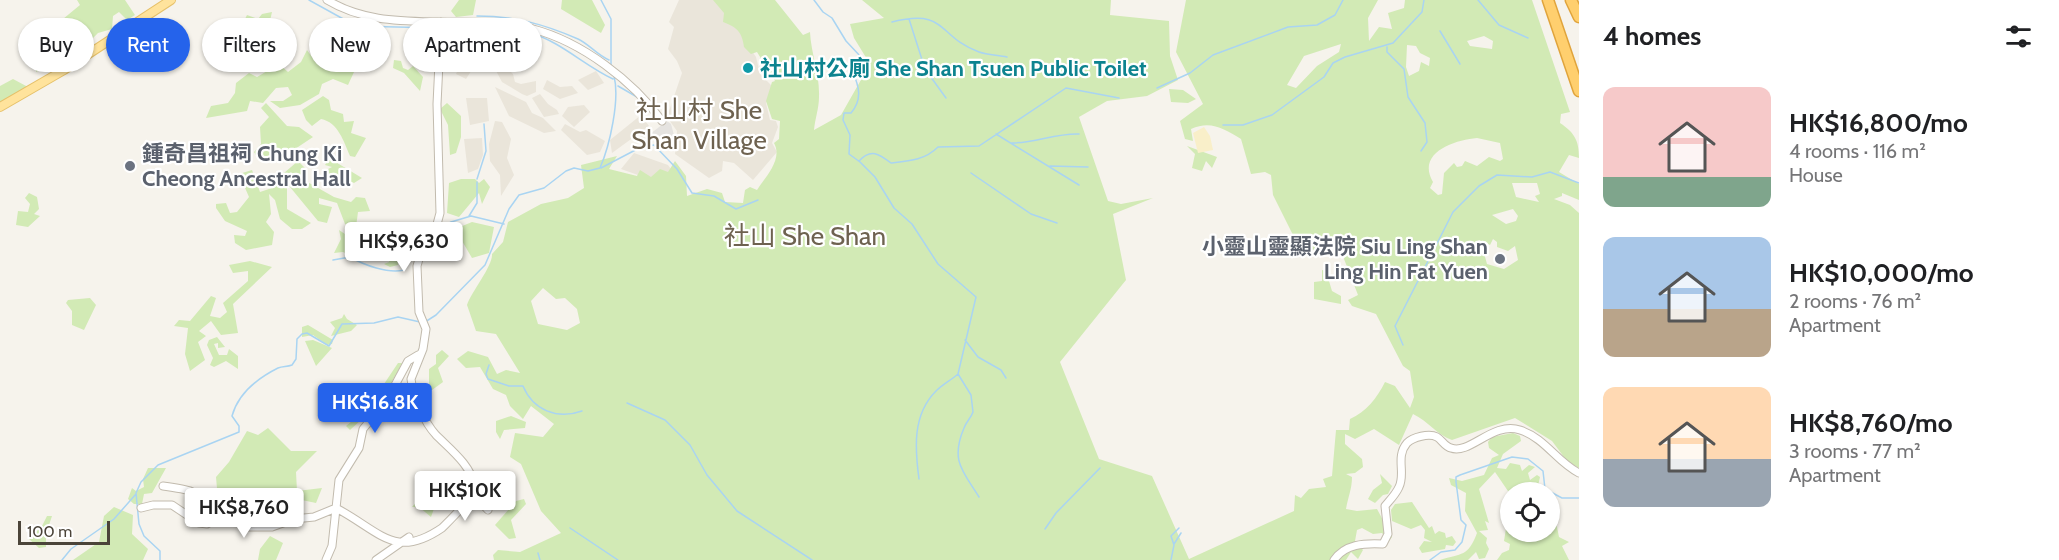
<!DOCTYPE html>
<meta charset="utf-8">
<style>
:root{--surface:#fff;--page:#f2f2f2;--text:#202124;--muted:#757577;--accent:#2563eb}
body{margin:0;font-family:Cabin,"Noto Sans TC",sans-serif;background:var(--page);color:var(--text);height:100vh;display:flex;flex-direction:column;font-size:22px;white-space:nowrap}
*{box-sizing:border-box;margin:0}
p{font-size:20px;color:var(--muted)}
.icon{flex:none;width:33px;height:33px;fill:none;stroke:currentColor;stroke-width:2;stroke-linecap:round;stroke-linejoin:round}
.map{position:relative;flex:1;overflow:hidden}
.drawer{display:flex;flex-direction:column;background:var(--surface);width:480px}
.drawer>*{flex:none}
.guide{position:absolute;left:18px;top:18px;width:570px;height:54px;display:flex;gap:12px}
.buttons{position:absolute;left:1500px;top:482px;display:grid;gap:12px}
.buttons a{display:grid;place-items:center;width:60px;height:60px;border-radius:50%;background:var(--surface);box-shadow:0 2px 4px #0004;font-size:30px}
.scale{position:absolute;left:18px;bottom:15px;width:92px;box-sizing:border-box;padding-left:6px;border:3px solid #4b4439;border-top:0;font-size:16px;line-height:21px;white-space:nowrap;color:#4b4439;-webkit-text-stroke:4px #fff;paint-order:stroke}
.price{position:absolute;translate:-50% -51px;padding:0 14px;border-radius:6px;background:#fff;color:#222;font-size:20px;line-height:39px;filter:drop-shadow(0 2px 3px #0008)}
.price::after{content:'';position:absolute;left:50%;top:36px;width:18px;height:14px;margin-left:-9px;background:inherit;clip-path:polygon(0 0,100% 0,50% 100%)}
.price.current{background:var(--accent);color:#fff}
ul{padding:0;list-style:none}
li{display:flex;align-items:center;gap:18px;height:150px;padding:0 24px}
li span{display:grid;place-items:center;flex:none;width:168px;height:120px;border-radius:12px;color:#555}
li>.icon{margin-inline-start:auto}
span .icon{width:72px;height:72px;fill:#fffc;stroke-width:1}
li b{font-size:26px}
h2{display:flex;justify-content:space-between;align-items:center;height:72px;padding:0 24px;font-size:26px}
.chip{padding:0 21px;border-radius:27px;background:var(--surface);box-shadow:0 2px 4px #0004;font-size:21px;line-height:54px}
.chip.current{background:var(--accent);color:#fff}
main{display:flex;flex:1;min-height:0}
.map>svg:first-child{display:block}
.residential{fill:#eae5da}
.green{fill:#d2eab5;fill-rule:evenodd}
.sand{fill:#f9efc9}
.parking{fill:#e5e3e0}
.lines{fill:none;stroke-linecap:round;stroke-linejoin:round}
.stream{stroke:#a9d4f2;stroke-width:1.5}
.minor-casing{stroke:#c2bbae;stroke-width:9}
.major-casing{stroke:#e6c16a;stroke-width:10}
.highway-casing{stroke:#e0a43c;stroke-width:13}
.minor{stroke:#fff;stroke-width:7}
.major{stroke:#ffe39c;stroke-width:8}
.highway{stroke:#ffcf6e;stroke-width:10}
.culture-dot{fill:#0f9aa8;stroke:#fff;stroke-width:2}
.worship-dot{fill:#6b7280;stroke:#fff;stroke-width:2}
.labels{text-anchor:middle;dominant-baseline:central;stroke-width:4.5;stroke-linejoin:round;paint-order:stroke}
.culture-label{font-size:22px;font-weight:bold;fill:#0d838f;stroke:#fff;text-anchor:start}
.worship-label{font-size:22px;font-weight:bold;fill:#5b616d;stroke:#fff;text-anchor:start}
.quarter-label{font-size:26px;fill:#6e6250;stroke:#fff}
</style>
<main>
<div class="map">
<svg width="1579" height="560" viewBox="0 0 1579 560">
<rect width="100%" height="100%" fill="#f6f3ec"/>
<path class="residential" d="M679,0H728L746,29L748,45L756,57L760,74L773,87L766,103L770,120L776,121L778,127L772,143L777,152L753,180L734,163L723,161L722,171L709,178L675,154L677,131L667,117L682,73L677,61L668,49L674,27L669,22Z
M462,35L475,41V65L466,79L456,74L463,59Z
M502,63L513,74L515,82L521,84L536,81V92L527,96L522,94L502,82L494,67Z
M596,71L604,83L588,90L578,80Z
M547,80L560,87L572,86L578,93L560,99L543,89Z
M495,87L526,102L532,113L543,118L556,131L544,133L509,116Z
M540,94L548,104L557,110L559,114L544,117L532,98Z
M487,98L489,121L470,125L466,98Z
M584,105L590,112L574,127L562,116L568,107Z
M641,115L649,126L612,153L610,140Z
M495,121L502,122L511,139L507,158L514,175L501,196L500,175L490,161L489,144Z
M565,124L580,132L586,130L605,141L600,152L587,155L561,130Z
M482,138L483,155L478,169L468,173L464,139Z
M634,153L668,165L673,172L669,186L621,169Z"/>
<path class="green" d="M77,0H125L135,15L127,20L119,12L113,16L112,29L98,33L92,39H76L63,19L80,5Z
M459,0H476L473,15L456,17L451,11Z
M562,0H592L605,25L601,33L561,9Z
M713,0H775L803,35L810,32C811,54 820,74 819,97C819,108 815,119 814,130L841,115L870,64L854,38L850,24L884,18L862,0H1111L1110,15L1169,21L1170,56L1178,80L1147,96L1107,101L1079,117L1108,201L1121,204L1153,198L1113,214L1126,280L1060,362L1099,459L1152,476L1189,559L1294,511L1295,495L1301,498L1309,489L1326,487L1323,479L1332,476L1336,430H1349L1350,419C1366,412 1377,398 1385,382L1395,386L1410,408L1414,397L1410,371L1403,366L1376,314L1352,306L1348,300L1358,295L1344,259L1347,248L1327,244L1315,253L1308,244L1299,247L1273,195L1271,175L1265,172L1251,174L1241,139C1224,129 1211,120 1191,129L1193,141L1185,139L1180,121L1203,104L1176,52L1186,0H1378L1368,18L1369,41L1379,27L1392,29L1388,13L1404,8L1405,0H1532L1570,112L1561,114L1560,123C1575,133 1579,141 1579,158L1569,155L1559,172L1579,184V200L1562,193V196L1554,199L1570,205L1579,213V468L1567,461L1552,441L1515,418L1452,440C1437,435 1428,421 1413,414L1399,445L1374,429L1355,439L1345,434V444L1362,459L1363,467L1355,473L1346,474L1352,477C1352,489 1348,497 1346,509L1357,511L1377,509L1392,537L1389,541L1382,533L1373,534L1362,528L1357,530L1355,541L1363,550L1358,559L1351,552L1346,560H494L493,555L498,550L520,552L561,533L541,511L521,464L510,457L515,433L543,437L554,424L531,406L523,419L510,406L506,395L493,389L480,367L466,368L457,359L468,351L488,357L497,374L506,370L520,373L496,334L476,331L467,305C472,291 493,266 492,254L503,242L508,222L541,204L568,198L584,188L581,165L617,156L609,169L637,176L640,170L651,177L660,169L668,172L675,161L686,176L687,196L707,189L722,193L725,202L743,203L745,190L750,187L757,190C766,176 783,159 774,143L779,139L780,121L772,119L766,101L772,82L775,81L757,52L751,54L744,47C742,32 737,27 723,22L724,13ZM1484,36L1493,41L1492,49L1470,46L1467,41ZM1341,44L1339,52L1317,66L1296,88L1287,85L1304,56ZM1407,45L1416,46L1420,53L1430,58L1429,66L1421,62L1419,71L1409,76L1406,67ZM1477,138L1500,143L1503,159L1500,161L1489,157L1477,166L1465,161L1462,166L1457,167L1454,163L1444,173L1442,194L1438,195L1430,188L1433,182C1416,153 1454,140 1477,138ZM1512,183H1537L1540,194L1535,196L1539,202L1516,197ZM1513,209L1518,216L1516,221L1506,224L1492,215ZM1493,239L1497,242V247L1508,251L1515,246L1518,260L1504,269L1487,264L1484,253H1474L1473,246L1479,240L1490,245ZM543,288L556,299L565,298L577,309L580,323L567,330L538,324L531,301Z
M272,12L268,29L260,36L251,24L240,30L238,38L224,49L218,46L230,35L227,25L240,18L245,19L247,15L258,19L262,14Z
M144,21L148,29L122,50L120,58L110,45L111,41Z
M36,44L49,51L52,56L46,55L54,62L36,72V49L32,47Z
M340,44L353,55L354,72L348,85L333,79L322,84L319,94L300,105L280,108L270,101H283L292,95L288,87L276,88L263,103L250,101L247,111L206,118L211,106L228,103L235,93L236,83L249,73L257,77L279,64L288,72L301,62L307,50L312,57L320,52L327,60L326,67L332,69L336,61L332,55Z
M394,60L401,61L403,68L408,70L413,66L423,77L420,91L404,73L393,68Z
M13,79L28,87L0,106V86Z
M1169,89L1183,90L1196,99L1188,103L1171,102Z
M323,96L329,100L331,110L343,114L344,122L354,121L351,133L366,138L355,157L350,156C344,142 338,122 321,119L312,126L306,120L302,110Z
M266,103L287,126L299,127L313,137L295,149L290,158L271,161L257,157L254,152L261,144L260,127L269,117L261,108Z
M447,103L461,116V137L456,153L450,155L448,125L440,109Z
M1187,146L1217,157L1212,168L1206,161L1202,171L1192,168L1195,154Z
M329,158L362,178L354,183L343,178L332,186L324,171L332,167L325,165Z
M298,161L307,170L304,180L334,197L351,202L356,197L365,198L370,211L358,212L356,227L345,224L337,203L319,198V204L332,207L327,223L318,221L290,187H287V209L311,223L302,229H292L280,219L275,200L269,194L271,214L266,222L274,232L272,245L246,250L235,243L234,235L245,236L247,231L225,221L216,208V204L226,203L230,213L237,212L249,197L239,174L252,170L260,192L275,187L277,179Z
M461,179H475L479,183L484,179L490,187L482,204L479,193L459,217L447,213L449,183Z
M29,193L37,197L39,209L34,214L40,216L28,227L16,225L18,211L28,212L30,204L25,198Z
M472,222L494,227L489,253L472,258L455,229Z
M339,230L363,246L370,243L374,245V253L366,255L362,261L343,252L334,253L341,239Z
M380,245L397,246L398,265L390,267L384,264L389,262L390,256L376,249Z
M250,261L272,267L233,304L238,333L221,335L211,321L199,331L206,336L198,342L205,360L190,371L185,354L188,328L174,326L179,320L190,321L211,296L216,298L210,316L220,318L227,312L223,303L248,281V271L233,273L229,265Z
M1322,270L1326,271L1332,291L1341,296V304L1314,299V282L1322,281Z
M90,298L96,305L84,330L72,325V311L66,303L68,300Z
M344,314L347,319L357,325L351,331L331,336L335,328L330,322L342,318Z
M308,325L333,340L332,344L327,345L313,335L302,337V327Z
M217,337L225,347L218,348V343L214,344L219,355H227L229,349L238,356V369L226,361L214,367L210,365L213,358L207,345L209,340Z
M313,340L332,348L316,366L305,341Z
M442,350L449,356L438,368L443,382L432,390H422L420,386L429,384V369L436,364V355Z
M398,363H402C389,390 372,411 350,430L346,426L368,408Z
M511,416L526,422L525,428L504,430L500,439L496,432V421Z
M268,428L291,451H317L296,472L297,491L322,488L316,503L297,499L265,515L218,500L216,477L229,462L247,431L258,435Z
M1513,433L1520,436L1521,441L1503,454L1497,468L1506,469L1510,463L1520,465L1522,471L1529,465L1535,467L1528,473L1530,480L1537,475L1540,477L1538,486L1544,491L1510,492V494L1495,472L1479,489L1489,523L1485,521L1488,530L1479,531L1487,538L1486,543L1489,549L1485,558L1479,559L1476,552L1468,560H1440C1462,553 1468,557 1477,533L1465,511L1466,493L1451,485L1449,478L1462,481L1484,475L1492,458L1499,455L1489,448L1488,442L1492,437Z
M148,468H166L152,493L144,494L142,504H134L128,499L132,488L136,491L144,487L143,479Z
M1380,474L1392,486L1388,494L1383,495L1375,503L1368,499L1373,490L1382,483Z
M434,493L439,495L431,517L419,507H412L418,500Z
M524,499L526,504L511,520L516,538L509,539L495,525L516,501Z
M1412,502L1429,528L1432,526L1435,534L1439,531L1445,533L1446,538L1452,536L1456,542L1453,546L1446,545L1445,549L1422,553L1419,548L1424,541L1432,542L1424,538L1425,530L1421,525L1411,529L1392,521L1391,510L1395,504Z
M114,507L133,515L132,534L148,549L143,560H73L99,542L104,516Z
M47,516H52L46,534V547L39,548L29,539L42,526Z
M1551,517L1557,527L1559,537L1569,542L1562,546L1569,560H1497L1502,553L1509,550L1510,544L1504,541L1507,522L1510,524V531L1536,538L1543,536V531H1550Z
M270,536L283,543L276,560H258L260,549Z"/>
<path class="sand" d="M1204,127L1210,136L1213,150L1198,153L1193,133Z"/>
<path class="parking" d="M667,121L671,124L675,139L670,147L664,148L650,134Z"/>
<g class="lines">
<path class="stream" d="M309,0L356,26L437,28
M601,0L611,19V65
M814,0L823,12L832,18L846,41L861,57L852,70C859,86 863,99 851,113H844L843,120L850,135L849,154L860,162L875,177L894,208L912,224L938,264L976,297L958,374L971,395L973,412C971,418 966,422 964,428C950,461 963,471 979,497
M1478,0L1499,25L1528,38
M477,16C514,16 544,24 578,39C589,44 597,55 609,60
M909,19L925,69L946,98
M892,22C948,8 937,37 979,52C988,55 998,55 1007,57
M445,28H476
M484,29C499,33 516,28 531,33C561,42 585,66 613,79
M1440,31L1460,64
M1387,47V52L1404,69L1408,97L1425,123L1427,142L1421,151
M618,86L637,97
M1157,88L1190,73L1213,55L1288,27L1317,25L1335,15L1343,0
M1223,125H1243L1272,115L1324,77L1333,63L1345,57L1393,43L1422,12L1424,0
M996,134L1079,185
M1012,143C1035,143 1056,133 1079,134
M859,161C871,148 879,154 891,163C910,161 925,160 938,147L979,146L1066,88L1119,98
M1050,166L1088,167
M601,168L643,146L654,145L677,169L692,193L714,196L736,209L758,200
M971,173L1031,214L1057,223
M477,179L486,151L484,124
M469,216L477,203V182
M438,230L451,222L471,216L504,224
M333,260L350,257C364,265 388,274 404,270L412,247L424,233L431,232
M425,322L436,315L485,265L509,209L519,195L544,188L566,171L574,168L588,171L600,168C610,145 620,99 614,76
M965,340L978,357L1001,370L1006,378
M1403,345L1395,326L1453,212L1479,186L1497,175L1532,177L1550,172L1579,183
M489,365L486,374L488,379L509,386H523C533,410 557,420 582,411
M627,403L665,420L690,445L707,475L737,511L812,560
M919,479C915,449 912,415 936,391C942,385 951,380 958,374
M570,528L618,560
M1045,529L1056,513L1100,468
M1174,544L1181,533
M538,553L540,560
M62,560L71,549L114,519L136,494
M160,560V551L144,536L139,524L136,493L141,482L158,465L239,432V426L232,416C238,394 258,378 278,368C283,366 287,367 292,365L296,359L297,339L302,334L307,333L329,346L342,324L374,323L398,317L420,322
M1171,560L1174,545L1171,536L1179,528
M1430,560L1441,552L1455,550L1462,542L1466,525L1461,520L1456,482V477L1460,475L1512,457L1528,459L1543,471L1545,489L1562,498H1579"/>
<g class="minor-casing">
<path id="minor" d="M327,0C362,21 398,21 437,22C469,23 503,20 533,29C582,42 633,81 662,121
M477,23L486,42L487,54
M163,486C206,492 190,491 215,519
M472,493L488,510
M141,508L153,505H172L199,523L207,524L221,516H229L246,527H272L294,519L314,517L336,508
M336,508C381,532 395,560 442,528C455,515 467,504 475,487C471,465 451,450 436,435C424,422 413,396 411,379L423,349L426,329L419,312L417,266L421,252L436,228L440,213L437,104L441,22
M326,560L332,546L339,480L359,448L363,429L387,400L408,361L418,355
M376,560L409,537
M1334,560C1345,544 1364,543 1383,544L1388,534L1385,506C1390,500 1396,494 1399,487C1406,473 1395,457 1407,443C1413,437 1429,433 1437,437C1442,440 1445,447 1451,448C1470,455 1493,421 1520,430C1545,438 1557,462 1579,473"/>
</g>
<g class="major-casing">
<path id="major" d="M0,107L64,70L171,0"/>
</g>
<g class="highway-casing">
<path id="highway" d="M1548,0L1579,91
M1571,0L1579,17"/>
</g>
<use href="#minor" class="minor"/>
<use href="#major" class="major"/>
<use href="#highway" class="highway"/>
</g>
<circle class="culture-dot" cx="748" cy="68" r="6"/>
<g class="worship-dot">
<circle cx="130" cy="166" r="6"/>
<circle cx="1500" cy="259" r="6"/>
</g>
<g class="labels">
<g class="culture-label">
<text x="760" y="68">社山村公廁 She Shan Tsuen Public Toilet</text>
</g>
<g class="worship-label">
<text x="142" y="153">鍾奇昌祖祠 Chung Ki<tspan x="142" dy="25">Cheong Ancestral Hall</tspan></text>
<text x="1488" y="246" text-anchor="end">小靈山靈顯法院 Siu Ling Shan<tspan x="1488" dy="25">Ling Hin Fat Yuen</tspan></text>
</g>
<g class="quarter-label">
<text x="699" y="110">社山村 She<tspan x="699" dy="30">Shan Village</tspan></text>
<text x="805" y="236">社山 She Shan</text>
</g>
</g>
</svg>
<div class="buttons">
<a><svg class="icon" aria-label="locate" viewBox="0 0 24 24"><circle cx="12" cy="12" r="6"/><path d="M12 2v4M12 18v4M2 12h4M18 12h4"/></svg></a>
</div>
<div class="scale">100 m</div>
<b class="price" style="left:404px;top:273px">HK$9,630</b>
<b class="price current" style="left:375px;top:434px">HK$16.8K</b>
<b class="price" style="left:465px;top:522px">HK$10K</b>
<b class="price" style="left:244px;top:539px">HK$8,760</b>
<div class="guide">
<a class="chip">Buy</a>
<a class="chip current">Rent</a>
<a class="chip">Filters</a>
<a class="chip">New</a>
<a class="chip">Apartment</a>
</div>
</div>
<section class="drawer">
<h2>4 homes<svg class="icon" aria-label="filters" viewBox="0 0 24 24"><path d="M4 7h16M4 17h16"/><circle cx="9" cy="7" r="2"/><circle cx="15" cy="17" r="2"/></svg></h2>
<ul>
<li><span style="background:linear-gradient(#f6c9c9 75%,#7fa58c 0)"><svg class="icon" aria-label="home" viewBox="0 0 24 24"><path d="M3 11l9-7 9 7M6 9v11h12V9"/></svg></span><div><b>HK$16,800/mo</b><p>4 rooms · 116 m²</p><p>House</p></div></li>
<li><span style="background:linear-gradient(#a9c7e8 60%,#b9a48a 0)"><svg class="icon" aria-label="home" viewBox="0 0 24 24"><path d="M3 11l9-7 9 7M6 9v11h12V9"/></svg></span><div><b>HK$10,000/mo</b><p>2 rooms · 76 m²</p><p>Apartment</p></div></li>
<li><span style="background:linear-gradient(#ffd9b3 60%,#9aa5b1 0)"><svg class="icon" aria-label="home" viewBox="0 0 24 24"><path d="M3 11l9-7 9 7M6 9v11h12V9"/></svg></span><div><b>HK$8,760/mo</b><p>3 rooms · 77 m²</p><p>Apartment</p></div></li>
</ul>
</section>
</main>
